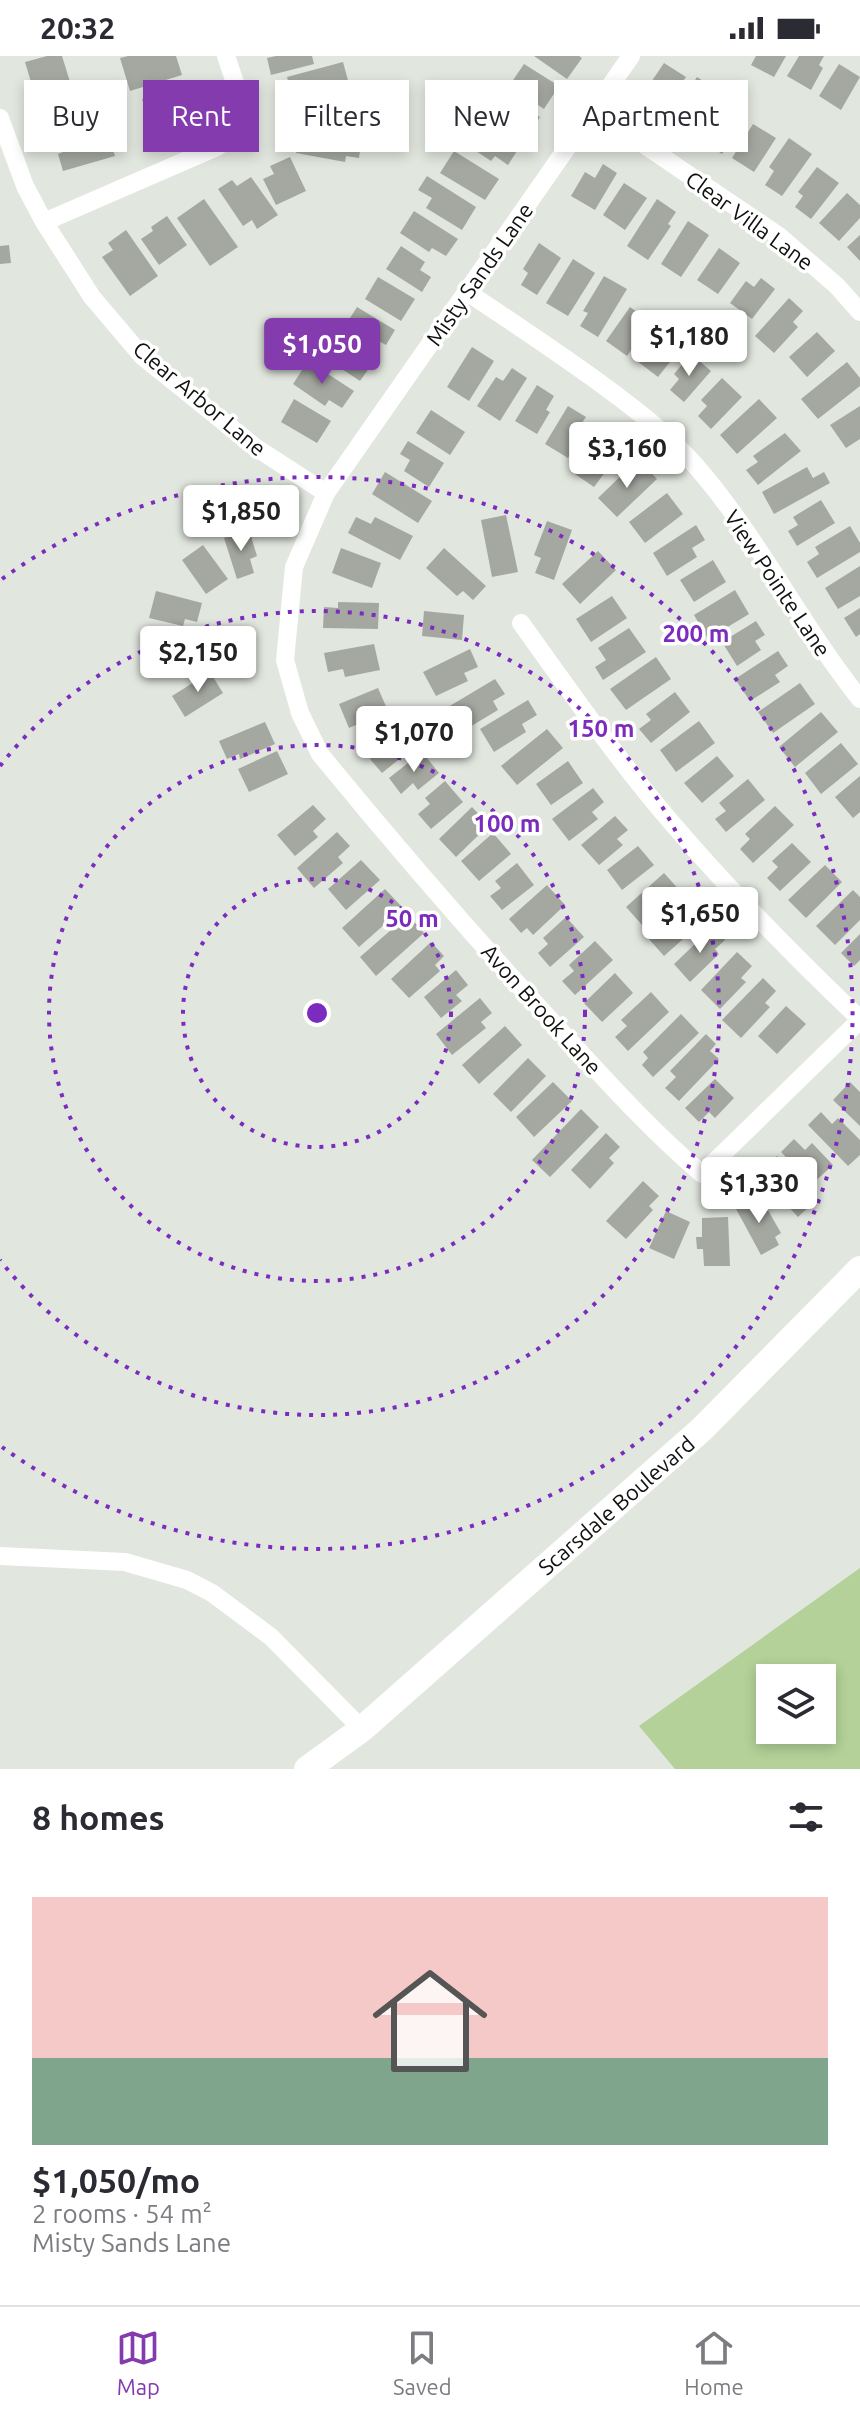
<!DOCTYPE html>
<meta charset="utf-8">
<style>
:root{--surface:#fff;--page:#f2f2f3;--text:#2b2b33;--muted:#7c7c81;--line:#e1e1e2;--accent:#833bad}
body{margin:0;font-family:Ubuntu,sans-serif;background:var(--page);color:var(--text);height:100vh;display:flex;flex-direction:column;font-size:30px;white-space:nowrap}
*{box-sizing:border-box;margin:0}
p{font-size:26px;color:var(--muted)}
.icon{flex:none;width:44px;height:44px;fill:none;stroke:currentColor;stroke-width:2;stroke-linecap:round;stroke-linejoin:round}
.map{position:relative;height:1713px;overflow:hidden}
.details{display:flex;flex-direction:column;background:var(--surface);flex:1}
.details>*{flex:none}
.guide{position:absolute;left:24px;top:24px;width:812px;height:72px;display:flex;gap:16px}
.controls{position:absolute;left:756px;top:1608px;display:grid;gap:16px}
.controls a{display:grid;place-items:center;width:80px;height:80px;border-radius:0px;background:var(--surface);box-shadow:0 4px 12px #0003;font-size:40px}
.price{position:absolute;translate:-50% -68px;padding:0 18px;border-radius:8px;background:#fff;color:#222;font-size:26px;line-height:52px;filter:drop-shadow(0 2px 4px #0008)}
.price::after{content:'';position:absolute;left:50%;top:48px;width:24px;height:18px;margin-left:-12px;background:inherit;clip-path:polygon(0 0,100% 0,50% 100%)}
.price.selected{background:var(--accent);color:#fff}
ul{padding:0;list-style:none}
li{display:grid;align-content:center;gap:16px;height:424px;padding:0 32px}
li+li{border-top:2px solid var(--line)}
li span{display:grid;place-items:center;height:248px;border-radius:0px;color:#555}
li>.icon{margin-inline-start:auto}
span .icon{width:144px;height:144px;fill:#fffc;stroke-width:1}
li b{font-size:34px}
h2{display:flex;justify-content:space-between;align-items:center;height:96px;padding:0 32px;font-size:34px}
.chip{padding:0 28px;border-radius:0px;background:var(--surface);box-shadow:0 4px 12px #0003;font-size:28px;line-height:72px}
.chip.selected{background:var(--accent);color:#fff}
.status{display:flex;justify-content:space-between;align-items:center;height:56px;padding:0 40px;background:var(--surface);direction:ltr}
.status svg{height:22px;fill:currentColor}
.dock{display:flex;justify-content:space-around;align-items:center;height:112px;border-top:2px solid var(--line);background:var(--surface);font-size:22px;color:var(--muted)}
.dock a{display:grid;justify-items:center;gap:4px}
.dock .selected{color:var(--accent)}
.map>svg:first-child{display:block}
.green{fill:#b3d198;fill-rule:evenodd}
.building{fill:#a4a8a0}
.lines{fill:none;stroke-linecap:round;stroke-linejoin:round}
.street{stroke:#fff;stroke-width:18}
.secondary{stroke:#fff;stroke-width:26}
.ring{fill:none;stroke:#7b2cbf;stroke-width:4;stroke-dasharray:4 8}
.labels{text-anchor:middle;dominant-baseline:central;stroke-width:7;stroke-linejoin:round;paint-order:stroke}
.street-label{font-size:22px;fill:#0f110e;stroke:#fff}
.centre{fill:#7b2cbf;stroke:#fff;stroke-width:4}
.ring-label{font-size:24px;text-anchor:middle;font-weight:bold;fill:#7b2cbf;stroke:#fff;stroke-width:7;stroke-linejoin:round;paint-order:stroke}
</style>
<div class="status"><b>20:32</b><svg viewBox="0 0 49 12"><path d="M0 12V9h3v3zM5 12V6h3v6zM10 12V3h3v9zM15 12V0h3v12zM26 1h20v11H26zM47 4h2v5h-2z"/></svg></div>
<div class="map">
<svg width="860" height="1713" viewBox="0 0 860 1713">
<rect width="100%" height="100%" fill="#e1e6de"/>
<path class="green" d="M860,1512V1713H675L639,1670ZM770,1622H822V1674H770Z"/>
<path class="building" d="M47,0H62L71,29L40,38L36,24L31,26L25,6Z
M128,0H176L182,19L130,35L120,2Z
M276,0H312L314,8L271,19L267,2Z
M534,0H579L582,2L567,23Z
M756,0H786L774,21L751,9Z
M799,0H824L819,9L823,12L811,34L787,20Z
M343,6L352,39L296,54L287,21Z
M664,7L686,21L663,55L641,41Z
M524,8L559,30L544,53L509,30Z
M839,8L860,21L841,54L819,40Z
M697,21L718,35L691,77L670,64Z
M184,29L195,62L153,75L142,43Z
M88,30L98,63L48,78L38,45Z
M497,34L540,61L528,80L514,71L512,74L483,55Z
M722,48L744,63L722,98L706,87L714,75L707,70Z
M297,63L351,73L350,79L362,81L359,102L346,100L345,106L296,97L300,77L295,76Z
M482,67L519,92L508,109L495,100L491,105L467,89Z
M105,68L115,100L63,115L58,98L63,96L59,81Z
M753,68L776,82L754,116L732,102Z
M789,82L812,98L782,140L765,129L774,115L769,111Z
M454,95L499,123L485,144L440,117Z
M290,101L306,135L276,149L263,123L274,118L270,110Z
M603,108L617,117L595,154L571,140L585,116L595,122Z
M817,111L839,127L811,163L795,151L803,140L798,136Z
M427,120L476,151L462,174L426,152L432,142L418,134Z
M251,121L278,159L257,173L252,164L243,170L218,133L232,124L237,130Z
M624,127L647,142L625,174L603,159Z
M847,137L860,149V162L839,185L819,167Z
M204,143L238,191L210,210L177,162Z
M657,143L676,156L668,168L671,170L648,204L627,190Z
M414,155L458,183L446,200L432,192L429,196L400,177Z
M167,160L187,189L159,209L141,183L153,175L151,171Z
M688,165L709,179L681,221L661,208Z
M126,174L158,220L130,240L102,201L113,194L108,187Z
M860,179V205L847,191Z
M539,187L561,202L537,239L521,229L528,217L523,213Z
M9,189L11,207L0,208V190Z
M401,190L425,206L420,214L431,221L422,236L386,213Z
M719,192L740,207L718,238L697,224Z
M573,203L595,217L568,260L546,247Z
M604,220L627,233L598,281L580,270L588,257L583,255Z
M378,221L415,243L401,265L365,243Z
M761,222L775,233L752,263L730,247L746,225L754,231Z
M789,242L803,255L793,266L798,271L774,297L755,280Z
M357,251L395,274L386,289L373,282L369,289L343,273Z
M630,251L651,266L627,300L606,285Z
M667,266L688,283L658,321L637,305Z
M817,276L835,295L807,321L789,301Z
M335,279L374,305L360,325L321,299Z
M472,291L494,305L469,345L447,331Z
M691,298L711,315L684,346L670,334L679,323L674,318Z
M308,305L354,335L342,352L329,344L325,350L293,328Z
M847,306L860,322V330L818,363L801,343Z
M512,312L527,322L500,365L477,350L496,321L503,325Z
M722,322L742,341L711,373L698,360L707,350L701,344Z
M537,329L554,340L546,354L550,356L537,378L515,365Z
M294,343L331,365L317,387L281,366Z
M759,343L777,362L737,398L720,379Z
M568,350L586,361L576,375L582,378L568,402L545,388Z
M860,350V383L846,392L830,369Z
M431,354L465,376L450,399L416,377Z
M603,374L619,386L609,399L615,403L594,431L572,416Z
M785,377L801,395L758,429L746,414L758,406L753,400Z
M408,385L444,407L429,431L404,415L410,404L400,398Z
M643,408L657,423L617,461L598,442L628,413L633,418Z
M807,411L813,422L824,416L830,427L774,458L762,436Z
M385,416L432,445L418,467L372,438Z
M667,437L683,458L645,487L629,466Z
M821,444L835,467L797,490L788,475L798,469L793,461Z
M506,459L518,516L492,521L481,464Z
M356,461L371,468L375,461L413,480L400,504L348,477Z
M547,465L572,474L554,524L535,517L541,502L534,499Z
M696,469L705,484L692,492L697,501L667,520L653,497Z
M850,470L860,487V496L817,522L807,506L819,498L815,491Z
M249,474L257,500L250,503L254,517L237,523L224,482Z
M203,489L228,523L206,538L182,504Z
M341,492L381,507L372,532L332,517Z
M444,492L486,530L473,544L463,535L457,540L426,512Z
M598,495L616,514L580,548L562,528Z
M713,504L726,526L694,546L680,524Z
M860,510V540L838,553L825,532Z
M735,534L749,558L708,583L694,559Z
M156,535L202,547L197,566L185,563L183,570L149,562Z
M612,540L627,562L591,586L576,563Z
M338,546L379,547L378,573L323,572L324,551L338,552Z
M860,552V578L856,581L844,562Z
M424,555L464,559L462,584L422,580Z
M756,565L765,579L755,585L761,594L737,610L722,586Z
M629,572L646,596L603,624L595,611L606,604L598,592Z
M152,581H195L196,608H152Z
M374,588L380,614L345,621L343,613L328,616L324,597Z
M470,593L478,611L464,617L468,625L436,640L423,616Z
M778,595L788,610L775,619L780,626L750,645L735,623Z
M656,601L671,623L626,654L610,633Z
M210,616L223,637L185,661L172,640Z
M495,623L505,638L493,645L498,654L463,675L448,651Z
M800,627L815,648L773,677L758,656Z
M378,632L388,655L349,672L339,648Z
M675,636L690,656L651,687L639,673L651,664L646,658Z
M528,644L537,659L522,668L526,676L494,696L480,673Z
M821,656L838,676L795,711L779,691Z
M410,658L428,680L382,717L370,703L383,692L377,684Z
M699,665L715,687L676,716L660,694Z
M265,666L275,688L240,703L239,698L227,703L219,685Z
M547,673L563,692L517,729L501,710Z
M841,687L858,708L821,738L805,717Z
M277,695L288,718L249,736L238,713Z
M422,696L439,717L418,734L413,727L401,738L389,722Z
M717,700L734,720L702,747L684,727Z
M568,705L583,727L551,749L536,728Z
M860,720V756L853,762L835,741Z
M748,723L765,744L726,776L715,763L726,755L719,747Z
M445,725L463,746L431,773L418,758L430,748L425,742Z
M593,732L604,746L592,756L598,763L569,785L552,763Z
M313,749L326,763L313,775L318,781L295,800L277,779Z
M775,750L794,769L753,807L740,793L750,783L745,778Z
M472,751L489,769L456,801L439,783Z
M615,760L628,774L617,783L623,789L599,809L581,789Z
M337,776L350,790L338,801L343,807L314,832L297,812Z
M493,777L511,798L479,825L461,805Z
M792,787L811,806L780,835L767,822L778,811L772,805Z
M638,790L654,809L622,834L607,814Z
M361,804L380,824L346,854L328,833Z
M517,807L534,829L502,854L490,840L501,832L495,825Z
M825,809L842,826L806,862L788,844Z
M664,817L681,836L643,870L626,851Z
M547,829L565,849L533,879L527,872L521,877L509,863Z
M385,833L403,852L359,891L342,872Z
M853,834L860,841V864L835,889L816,870Z
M685,848L702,866L664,900L648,882Z
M408,859L424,877L376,920L360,901Z
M566,861L584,881L550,911L538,897L548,888L543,882Z
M713,871L725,884L715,893L719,898L690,926L674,908Z
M860,878V904L854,910L841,897Z
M595,885L613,904L575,939L562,925L574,915L569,909Z
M431,886L444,900L435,909L440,915L409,942L391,923Z
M737,896L752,910L741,922L746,926L720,953L701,934Z
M456,914L468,929L456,939L462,945L441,962L424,941Z
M615,917L633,937L602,966L584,947Z
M763,922L776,935L765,947L770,951L741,982L722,964Z
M651,936L669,956L628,995L615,981L627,970L621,964Z
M480,942L492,957L481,966L486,972L452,999L436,978Z
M786,950L806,968L777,998L758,980Z
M681,958L699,977L653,1021L642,1009L648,1002L643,996Z
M505,970L522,989L479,1028L462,1009Z
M706,978L716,988L710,995L719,1003L679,1045L665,1032L676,1021L670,1015Z
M528,1002L546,1020L511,1056L493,1038Z
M715,1023L734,1042L715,1062L709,1056L699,1066L685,1052Z
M553,1026L572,1045L534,1081L516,1061Z
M850,1026L860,1036V1070L833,1044Z
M581,1053L599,1071L550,1121L532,1104Z
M821,1056L832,1068L838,1062L860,1084V1099L848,1110L808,1069Z
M606,1077L620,1091L609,1102L614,1107L590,1133L571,1114Z
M794,1083L805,1094L812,1087L833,1109L812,1128L781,1096Z
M777,1100L817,1143L798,1161L771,1132L775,1127L762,1114Z
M643,1125L659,1140L649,1150L653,1154L626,1183L606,1165Z
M753,1142L755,1146L761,1142L781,1177L775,1181L779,1189L761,1199L735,1151Z
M666,1155L690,1166L674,1203L649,1192Z
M728,1161L730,1210H704L703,1193H697L696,1181H702V1162Z"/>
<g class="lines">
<path class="street" d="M631,0L326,437L294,511L285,604L300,657L320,698C396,791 475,882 556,970C603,1021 649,1073 702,1118L860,964
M593,54L779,180L837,230L860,256
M0,62L25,130L44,166L92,241L142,300L255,391L326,437
M44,166L217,91L240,74L244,53L226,0
M467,236C515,268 562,299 608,333C639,356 670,380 695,409C758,481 801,569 860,643
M521,567C569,634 617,703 671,766C730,835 794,900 860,963
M0,1500L125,1506L187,1524L212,1537L271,1581L362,1673"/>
<path class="secondary" d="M307,1713L362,1673L702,1373L860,1213"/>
</g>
<g class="ring">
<circle cx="317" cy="957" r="134"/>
<circle cx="317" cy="957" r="268"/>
<path d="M0 710A402 402 0 1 1 0 1204"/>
<path d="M2 523A536 536 0 1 1 2 1391"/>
</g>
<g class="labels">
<g class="street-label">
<text transform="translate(750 164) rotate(36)">Clear Villa Lane</text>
<text transform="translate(479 218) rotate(-55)">Misty Sands Lane</text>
<text transform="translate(200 342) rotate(40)">Clear Arbor Lane</text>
<text transform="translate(778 527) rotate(56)">View Pointe Lane</text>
<text transform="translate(542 953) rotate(48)">Avon Brook Lane</text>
<text transform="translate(616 1449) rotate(-41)">Scarsdale Boulevard</text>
</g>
</g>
<circle cx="317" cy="957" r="12" class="centre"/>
<g class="ring-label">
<text x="696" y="586">200 m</text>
<text x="601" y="681">150 m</text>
<text x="507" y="776">100 m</text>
<text x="412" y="871">50 m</text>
</g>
</svg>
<div class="controls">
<a><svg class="icon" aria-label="layers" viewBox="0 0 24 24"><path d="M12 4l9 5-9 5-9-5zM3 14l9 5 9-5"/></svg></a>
</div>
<b class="price" style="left:689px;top:322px">$1,180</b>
<b class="price selected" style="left:322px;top:330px">$1,050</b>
<b class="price" style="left:627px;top:434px">$3,160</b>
<b class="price" style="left:241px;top:497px">$1,850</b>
<b class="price" style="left:198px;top:638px">$2,150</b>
<b class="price" style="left:414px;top:718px">$1,070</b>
<b class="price" style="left:700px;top:899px">$1,650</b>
<b class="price" style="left:759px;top:1169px">$1,330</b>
<div class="guide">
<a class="chip">Buy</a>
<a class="chip selected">Rent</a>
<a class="chip">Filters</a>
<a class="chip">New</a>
<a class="chip">Apartment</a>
</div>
</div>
<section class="details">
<h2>8 homes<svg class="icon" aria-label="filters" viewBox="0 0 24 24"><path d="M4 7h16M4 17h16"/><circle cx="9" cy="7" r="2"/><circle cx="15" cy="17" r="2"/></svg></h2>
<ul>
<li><span style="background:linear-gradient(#f6c9c9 65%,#7fa58c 0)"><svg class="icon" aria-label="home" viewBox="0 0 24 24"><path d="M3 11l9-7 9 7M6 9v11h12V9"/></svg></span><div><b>$1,050/mo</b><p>2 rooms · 54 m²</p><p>Misty Sands Lane</p></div></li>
</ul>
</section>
<nav class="dock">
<a class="selected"><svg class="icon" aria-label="map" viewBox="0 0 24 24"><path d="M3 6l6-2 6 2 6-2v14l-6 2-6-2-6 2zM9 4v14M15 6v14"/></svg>Map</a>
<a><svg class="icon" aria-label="saved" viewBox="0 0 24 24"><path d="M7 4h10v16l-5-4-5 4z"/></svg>Saved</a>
<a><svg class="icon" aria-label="home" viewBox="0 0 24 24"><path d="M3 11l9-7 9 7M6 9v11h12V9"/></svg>Home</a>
</nav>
